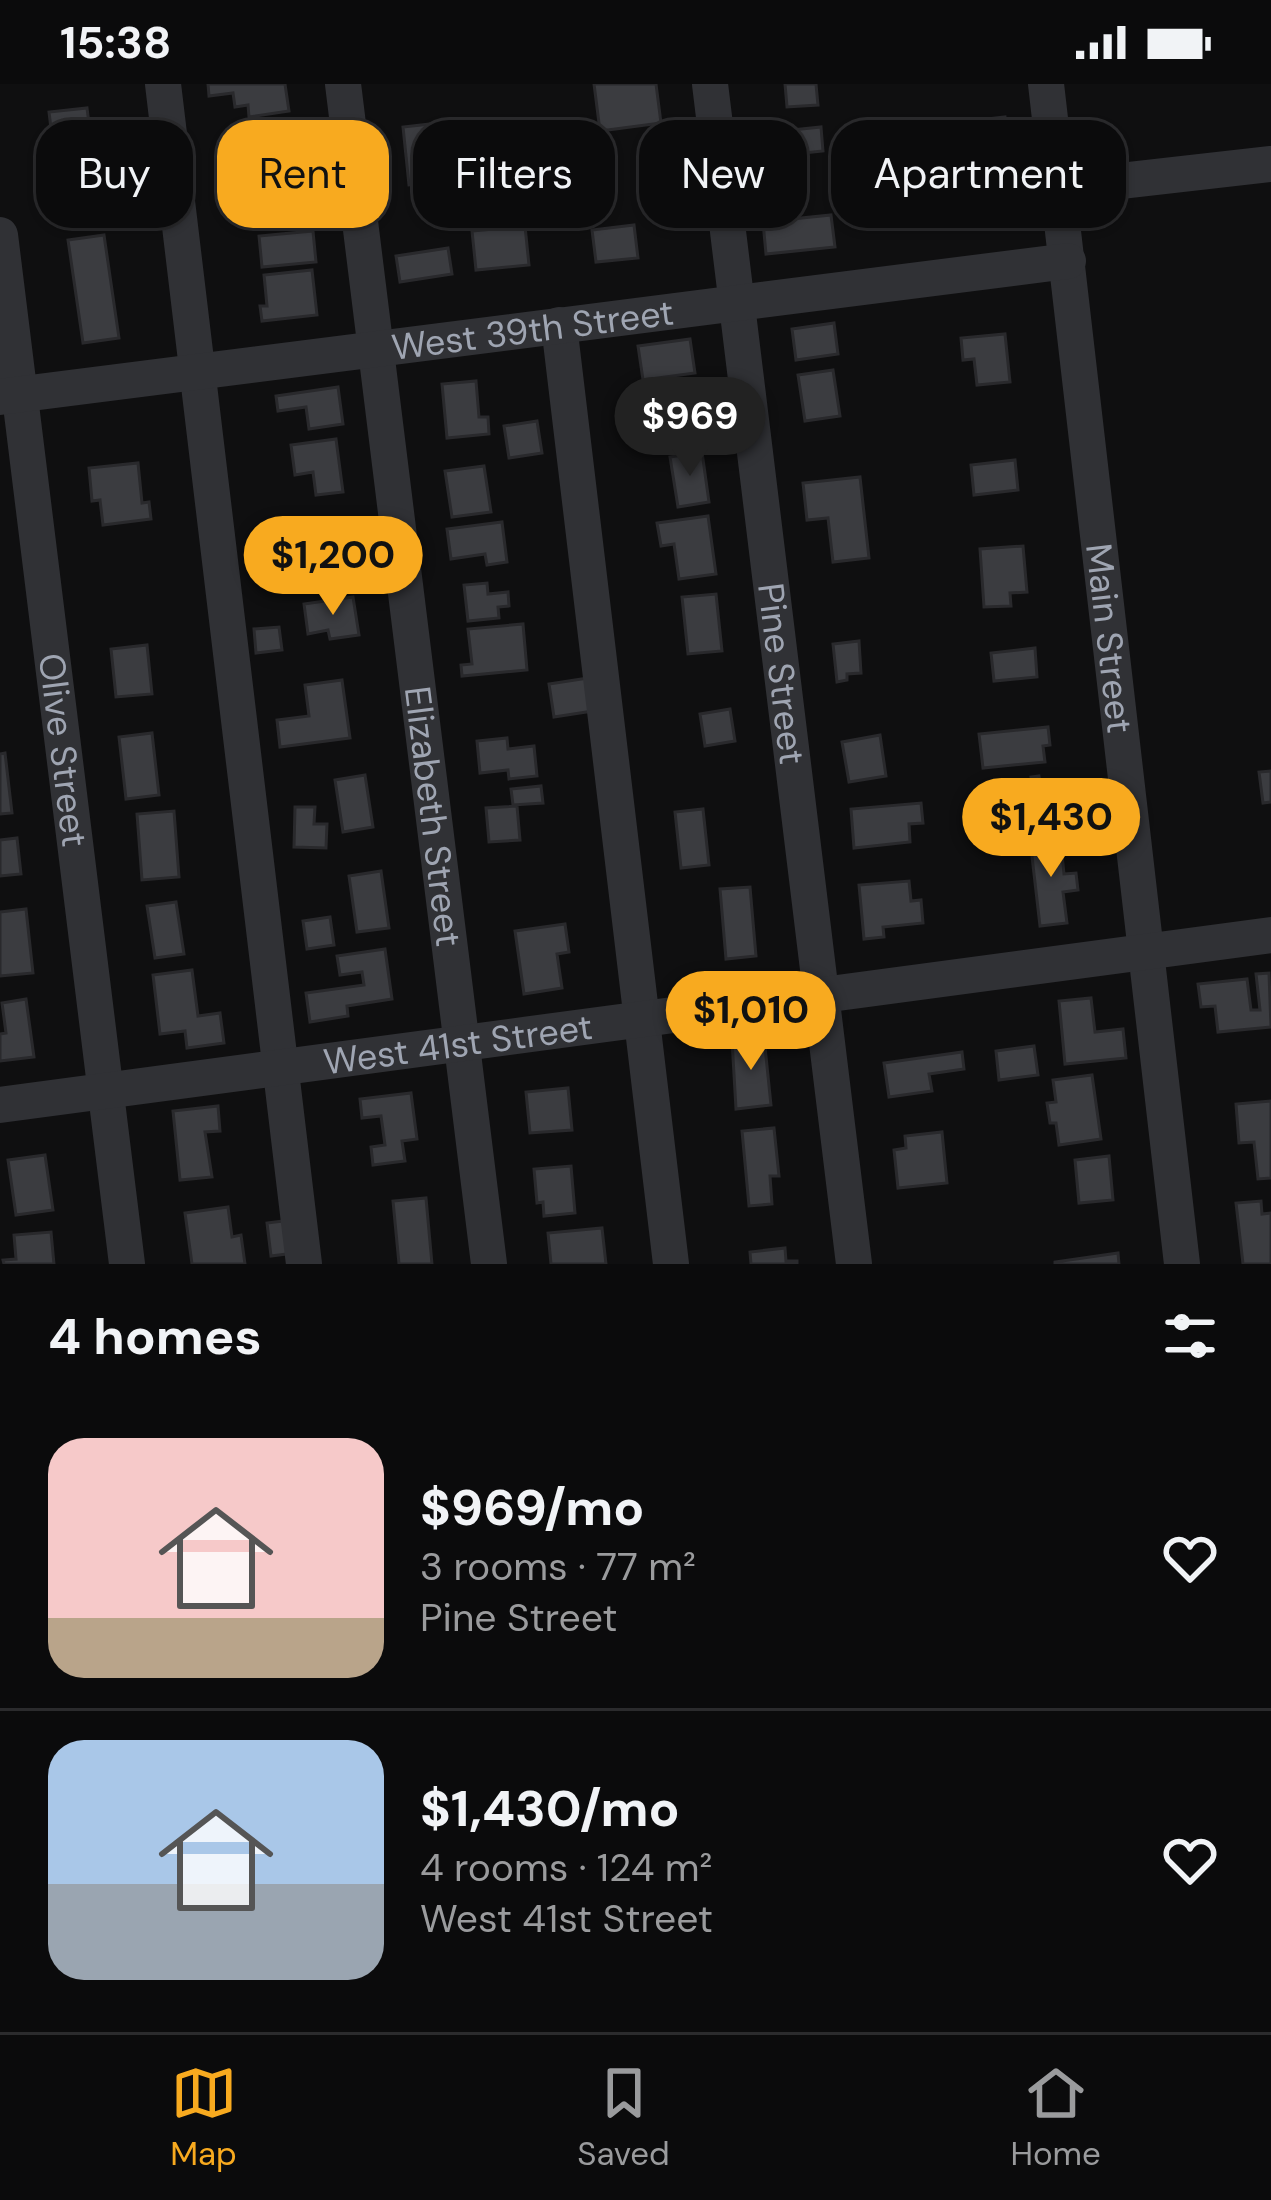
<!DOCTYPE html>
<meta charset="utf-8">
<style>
:root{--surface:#0b0b0c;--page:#19191a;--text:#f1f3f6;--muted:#9a9b9d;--line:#2b2b2d;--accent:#f8aa1f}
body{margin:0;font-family:"DM Sans",sans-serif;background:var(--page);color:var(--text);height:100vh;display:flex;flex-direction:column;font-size:45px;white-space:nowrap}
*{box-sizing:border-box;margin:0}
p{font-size:39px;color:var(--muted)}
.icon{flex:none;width:66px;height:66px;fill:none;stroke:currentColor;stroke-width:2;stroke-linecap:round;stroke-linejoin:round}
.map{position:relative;height:1180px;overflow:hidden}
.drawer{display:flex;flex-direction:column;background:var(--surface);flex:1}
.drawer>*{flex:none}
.top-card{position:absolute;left:36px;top:36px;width:1200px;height:108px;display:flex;gap:24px}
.price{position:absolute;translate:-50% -102px;padding:0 27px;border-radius:42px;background:var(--accent);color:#111;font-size:39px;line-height:78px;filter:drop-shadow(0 3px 6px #0008)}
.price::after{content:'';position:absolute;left:50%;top:72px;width:36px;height:27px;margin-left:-18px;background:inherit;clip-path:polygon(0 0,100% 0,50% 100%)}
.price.on{background:#222;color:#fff}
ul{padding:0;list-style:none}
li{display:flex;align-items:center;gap:36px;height:300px;padding:0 48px}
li+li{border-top:3px solid var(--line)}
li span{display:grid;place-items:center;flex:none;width:336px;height:240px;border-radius:36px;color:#555}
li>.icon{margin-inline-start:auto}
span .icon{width:144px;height:144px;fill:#fffc;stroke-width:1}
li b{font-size:51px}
h2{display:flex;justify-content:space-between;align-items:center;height:144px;padding:0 48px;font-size:51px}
.chip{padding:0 42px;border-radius:36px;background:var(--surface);box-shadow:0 3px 9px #0004,0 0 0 3px var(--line);font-size:42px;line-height:108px}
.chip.on{background:var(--accent);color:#111}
.status{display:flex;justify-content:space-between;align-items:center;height:84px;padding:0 60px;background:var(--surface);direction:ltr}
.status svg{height:33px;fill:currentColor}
.tab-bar{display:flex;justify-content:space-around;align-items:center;height:168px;border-top:3px solid var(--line);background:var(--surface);font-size:33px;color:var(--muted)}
.tab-bar a{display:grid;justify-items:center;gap:6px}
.tab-bar .on{color:var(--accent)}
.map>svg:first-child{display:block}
.building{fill:#3b3c40;stroke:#29292c;stroke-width:3}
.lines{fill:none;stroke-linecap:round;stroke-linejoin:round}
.minor{stroke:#303135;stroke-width:36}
.labels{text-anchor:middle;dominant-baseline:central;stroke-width:10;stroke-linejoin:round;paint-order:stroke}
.street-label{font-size:36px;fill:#9fa5b2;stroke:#0a0a0b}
</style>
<div class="status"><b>15:38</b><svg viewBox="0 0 49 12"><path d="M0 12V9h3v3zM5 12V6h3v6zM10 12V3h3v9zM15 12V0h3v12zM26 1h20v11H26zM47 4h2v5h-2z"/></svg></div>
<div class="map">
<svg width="1271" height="1180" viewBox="0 0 1271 1180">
<rect width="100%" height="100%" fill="#0f0f10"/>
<path class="building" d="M208,0H285L289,27L249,33L248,21L235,23L233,9L209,12Z
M594,0H656L661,39L600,47Z
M785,0H816L818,21L787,23Z
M87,24L94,78L112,75L116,108L103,110L104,120L73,124L70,94L57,95L49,28Z
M1005,33L1008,67L972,71L969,37Z
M439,39L445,98L409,101L403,43Z
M821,43L823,67L775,72L772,48Z
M297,69L301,118L257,122L256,73Z
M831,131L835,163L766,170L763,138Z
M634,141L638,174L596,178L592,146Z
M525,142L529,181L476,186L472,147Z
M313,147L316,178L262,183L259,152Z
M104,151L119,254L83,259L68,156Z
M448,164L452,190L400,198L396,172Z
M312,186L317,231L262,237L260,222H267L264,191Z
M834,239L838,270L796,276L792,245Z
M1005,250L1010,298L977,301L974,275L963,276L961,254Z
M690,255L695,289L643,296L638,262Z
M833,286L840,332L805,337L798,291Z
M476,297L479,333H488L489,350L447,354L442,300Z
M338,303L343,340L309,345L306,323L278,327L276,312Z
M691,306L697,342L660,347L654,311Z
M537,337L542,369L509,374L504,342Z
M336,355L343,408L316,411L313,388L295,391L291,361Z
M702,368L709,418L678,423L670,373Z
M1015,376L1018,406L974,411L971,381Z
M138,379L142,419L149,418L151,435L103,441L100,416L92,417L89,384Z
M484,382L491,428L452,433L445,387Z
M860,393L869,474L833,478L828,434L807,436L803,399Z
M708,432L716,490L679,495L674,460L661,462L657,439Z
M502,438L507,478L487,481L485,470L451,475L447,445Z
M1023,462L1027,508L1010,509L1011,522L984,523L980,465Z
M487,499L488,510L508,508L509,522L498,523L499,534L468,537L464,501Z
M716,510L722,567L688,570L682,513Z
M353,513L359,551L330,555L328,546L308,550L304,520Z
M523,540L527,586L462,592L461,581L472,580L468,545Z
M279,543L282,566L256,569L254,545Z
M859,557L861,589L847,590V596L837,598L833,560Z
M147,561L152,610L116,613L111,565Z
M1035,564L1037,593L994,597L991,569Z
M588,594L593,627L554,633L549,600Z
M342,596L350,654L280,663L277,636L309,632L305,601Z
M730,625L735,657L705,662L700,630Z
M1048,643L1050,661L1043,662L1045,678L983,684L979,650Z
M152,649L159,711L126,715L119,653Z
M880,651L886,692L849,698L842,658Z
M507,654L508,665L534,662L537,692L509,695L508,686L480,689L477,657Z
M5,669L12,729L0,730V670Z
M1271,687V718L1263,719L1259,688Z
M365,691L373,743L343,748L335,696Z
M1039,692L1041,703L1066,700L1070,735L989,745L986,720L1034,714L1031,693Z
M541,702L543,719L513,721L511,705Z
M921,719L923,739L909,740L910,758L854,764L851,725Z
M517,722L520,756L489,758L486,724Z
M295,723H315L314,740H327L326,764L294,763Z
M703,725L709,781L681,784L675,728Z
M174,727L179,793L142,796L137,730Z
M1060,751L1064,790L1076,789L1078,806L1063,808L1067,839L1040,842L1030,755Z
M17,754L21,790L0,792V756Z
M381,787L389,844L357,848L349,792Z
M909,797L911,817L921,816L923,839L883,843L884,853L864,855L859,801Z
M750,803L756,872L726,875L720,805Z
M176,818L184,870L155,874L147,822Z
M26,825L33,889L0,892V828Z
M330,833L334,861L307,865L303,837Z
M565,840L569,868L557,870L562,904L524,910L515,847Z
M385,865L392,915L347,922L348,932L310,938L306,909L364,901L362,888L340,891L337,872Z
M192,886L198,932L220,929L224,959L187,964L185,947L160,950L153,891Z
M1269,889L1271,943L1218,948L1215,922L1201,923L1198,900L1247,895L1251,926H1260L1256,890Z
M1091,914L1095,948L1123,945L1126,974L1065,980L1059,917Z
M26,915L34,973L0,977V950L6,949L2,919Z
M764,953L771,1021L736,1025L732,956Z
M1034,962L1038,991L999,996L996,967Z
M962,968L964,985L929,990L932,1007L889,1013L884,979Z
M1092,991L1101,1055L1059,1061L1056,1039H1050L1047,1019L1056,1018L1053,996Z
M568,1004L572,1046L530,1049L526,1008Z
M411,1009L417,1055L402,1057L405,1077L373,1081L371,1063L385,1061L381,1032L362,1034L360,1015Z
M1271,1017V1094L1258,1095L1254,1058L1239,1059L1236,1020Z
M218,1022L220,1047L205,1048L212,1093L180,1096L173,1027Z
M774,1044L779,1092H770L772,1120L749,1122L742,1047Z
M942,1048L947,1099L898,1104L894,1066L906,1064L905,1052Z
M45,1071L53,1126L16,1131L8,1076Z
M1109,1072L1113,1116L1079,1119L1075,1076Z
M571,1082L575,1129L544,1132L543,1118L537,1119L534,1085Z
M426,1114L432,1180H399L393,1117Z
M1261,1117L1262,1130L1271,1129V1180H1243L1236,1119Z
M228,1123L232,1153L241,1151L245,1180H192L185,1129Z
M291,1136L295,1169L271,1172L267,1139Z
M602,1144L606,1180H551L548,1149Z
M51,1148L54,1180H4L3,1176L16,1175L14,1151Z
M785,1164L786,1177H797V1180H751L750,1168Z
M1118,1169L1119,1180H1055V1178Z"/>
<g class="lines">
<g class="minor">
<path d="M163,0L304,1180"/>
<path id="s1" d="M343,0L489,1180"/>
<path id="s2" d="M710,0L854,1180"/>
<path id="s3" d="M1046,0L1182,1180"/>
<path d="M1059,104L1271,80"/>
<path id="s4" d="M0,151L127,1180"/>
<path d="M559,241L671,1180"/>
<path id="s5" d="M0,313L1068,177"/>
<path id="s6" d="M0,1021L1271,851"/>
</g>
</g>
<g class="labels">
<g class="street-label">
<text stroke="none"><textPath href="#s5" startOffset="537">West 39th Street</textPath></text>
<text stroke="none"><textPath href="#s3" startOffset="558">Main Street</textPath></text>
<text stroke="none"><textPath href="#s2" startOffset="594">Pine Street</textPath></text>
<text stroke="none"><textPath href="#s4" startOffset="519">Olive Street</textPath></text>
<text stroke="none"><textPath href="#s1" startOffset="738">Elizabeth Street</textPath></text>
<text stroke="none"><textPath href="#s6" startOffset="462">West 41st Street</textPath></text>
</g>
</g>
</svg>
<b class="price on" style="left:690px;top:395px">$969</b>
<b class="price" style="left:333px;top:534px">$1,200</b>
<b class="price" style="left:1051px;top:796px">$1,430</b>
<b class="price" style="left:751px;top:989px">$1,010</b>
<div class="top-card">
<a class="chip">Buy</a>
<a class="chip on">Rent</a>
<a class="chip">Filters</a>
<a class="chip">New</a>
<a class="chip">Apartment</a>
</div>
</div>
<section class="drawer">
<h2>4 homes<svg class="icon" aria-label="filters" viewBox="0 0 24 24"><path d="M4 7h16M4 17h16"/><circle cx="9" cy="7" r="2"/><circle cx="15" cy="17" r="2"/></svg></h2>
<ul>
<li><span style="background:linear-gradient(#f6c9c9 75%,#b9a48a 0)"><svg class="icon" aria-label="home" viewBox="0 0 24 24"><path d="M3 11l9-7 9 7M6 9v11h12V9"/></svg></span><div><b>$969/mo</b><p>3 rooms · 77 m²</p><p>Pine Street</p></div><svg class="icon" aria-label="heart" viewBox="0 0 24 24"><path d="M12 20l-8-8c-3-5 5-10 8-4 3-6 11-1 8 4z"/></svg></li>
<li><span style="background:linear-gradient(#a9c7e8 60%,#9aa5b1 0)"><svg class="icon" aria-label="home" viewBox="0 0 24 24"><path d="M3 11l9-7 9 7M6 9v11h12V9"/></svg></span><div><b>$1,430/mo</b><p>4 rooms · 124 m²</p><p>West 41st Street</p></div><svg class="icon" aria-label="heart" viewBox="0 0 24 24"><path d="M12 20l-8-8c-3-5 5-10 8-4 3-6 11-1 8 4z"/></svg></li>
</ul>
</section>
<nav class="tab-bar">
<a class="on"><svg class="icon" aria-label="map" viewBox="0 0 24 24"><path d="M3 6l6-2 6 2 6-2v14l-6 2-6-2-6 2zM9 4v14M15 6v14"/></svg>Map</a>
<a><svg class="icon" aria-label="saved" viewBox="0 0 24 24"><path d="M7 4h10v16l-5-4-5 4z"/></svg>Saved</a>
<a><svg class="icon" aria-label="home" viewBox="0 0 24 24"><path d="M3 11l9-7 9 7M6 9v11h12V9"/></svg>Home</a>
</nav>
